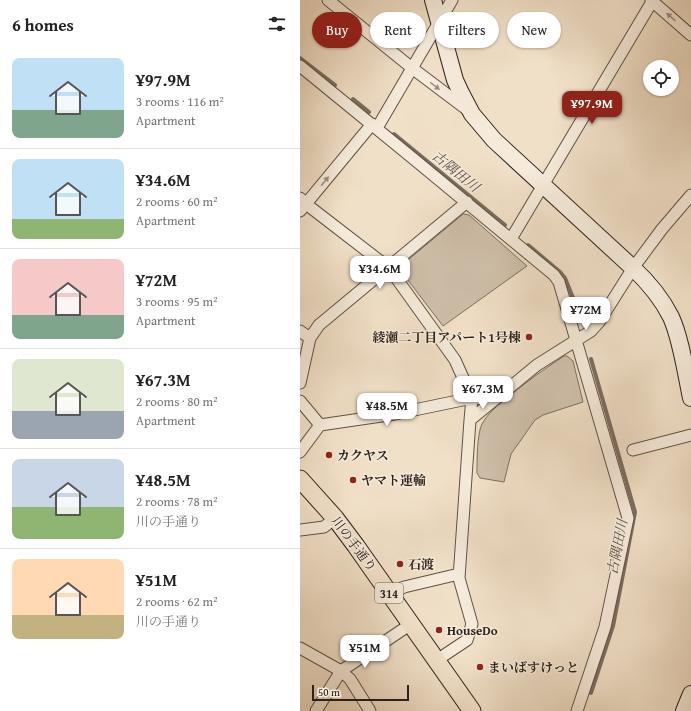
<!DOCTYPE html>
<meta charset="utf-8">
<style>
:root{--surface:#fff;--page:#f6f6f6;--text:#202124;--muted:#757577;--line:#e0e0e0;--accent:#8f2418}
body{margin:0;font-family:"Gentium Book Plus","Noto Serif JP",serif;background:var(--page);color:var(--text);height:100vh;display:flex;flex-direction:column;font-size:15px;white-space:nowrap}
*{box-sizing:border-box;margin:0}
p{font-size:13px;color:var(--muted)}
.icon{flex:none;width:22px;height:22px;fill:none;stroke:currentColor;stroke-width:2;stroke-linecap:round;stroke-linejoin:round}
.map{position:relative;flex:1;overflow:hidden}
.panel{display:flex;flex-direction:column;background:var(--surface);width:300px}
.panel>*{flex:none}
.top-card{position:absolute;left:12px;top:12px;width:319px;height:36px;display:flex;gap:8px}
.buttons{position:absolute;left:343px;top:60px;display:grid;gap:8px}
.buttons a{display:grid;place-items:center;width:36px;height:36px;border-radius:50%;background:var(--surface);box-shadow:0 1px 3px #0004;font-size:20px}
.scale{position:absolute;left:12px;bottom:10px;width:97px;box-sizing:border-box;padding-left:4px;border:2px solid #2d221b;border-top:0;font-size:11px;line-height:14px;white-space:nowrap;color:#2d221b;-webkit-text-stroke:3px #f6ebdb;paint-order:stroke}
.price{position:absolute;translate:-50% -34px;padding:0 9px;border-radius:8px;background:#fff;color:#222;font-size:13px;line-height:26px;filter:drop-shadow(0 1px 2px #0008)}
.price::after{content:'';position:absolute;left:50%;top:24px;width:12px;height:9px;margin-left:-6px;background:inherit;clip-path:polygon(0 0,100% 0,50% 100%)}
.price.current{background:var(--accent);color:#fff}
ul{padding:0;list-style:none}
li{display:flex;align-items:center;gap:12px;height:100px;padding:0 12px}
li+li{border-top:1px solid var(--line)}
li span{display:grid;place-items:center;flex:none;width:112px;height:80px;border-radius:8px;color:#555}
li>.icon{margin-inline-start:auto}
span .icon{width:48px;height:48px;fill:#fffc;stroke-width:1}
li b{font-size:17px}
h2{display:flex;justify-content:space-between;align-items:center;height:48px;padding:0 12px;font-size:17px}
.chip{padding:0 14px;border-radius:18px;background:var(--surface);box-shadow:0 1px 3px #0004;font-size:14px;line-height:36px}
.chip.current{background:var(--accent);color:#fff}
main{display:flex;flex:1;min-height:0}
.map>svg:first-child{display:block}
.green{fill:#d0c0ab;stroke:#7e7163}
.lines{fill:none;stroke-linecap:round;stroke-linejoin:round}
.stream{stroke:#7a6d5f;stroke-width:4}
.street-casing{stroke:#5e5246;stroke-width:13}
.secondary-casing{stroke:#2d221b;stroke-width:18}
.primary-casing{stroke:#2d221b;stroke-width:19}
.street{stroke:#f6ebdb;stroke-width:11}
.secondary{stroke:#f6ebdb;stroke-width:16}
.primary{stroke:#f1e0c8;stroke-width:17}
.oneway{fill:#9c9185}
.poi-dot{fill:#8f2418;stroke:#f6ebdb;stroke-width:1.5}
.labels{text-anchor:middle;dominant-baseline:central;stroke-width:3;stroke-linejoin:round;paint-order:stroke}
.shield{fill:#f6ebdb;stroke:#695e55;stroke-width:1}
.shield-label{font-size:12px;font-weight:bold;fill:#2d221b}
.poi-label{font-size:13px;font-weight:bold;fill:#2d221b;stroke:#f6ebdb;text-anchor:start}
.street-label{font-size:13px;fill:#2d221b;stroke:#f6ebdb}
.water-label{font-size:14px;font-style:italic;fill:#5a4e43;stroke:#f6ebdb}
</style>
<main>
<section class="panel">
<h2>6 homes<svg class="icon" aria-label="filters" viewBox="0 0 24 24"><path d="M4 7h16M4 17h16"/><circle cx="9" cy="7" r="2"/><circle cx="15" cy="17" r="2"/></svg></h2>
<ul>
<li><span style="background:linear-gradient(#bfe0f5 65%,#7fa58c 0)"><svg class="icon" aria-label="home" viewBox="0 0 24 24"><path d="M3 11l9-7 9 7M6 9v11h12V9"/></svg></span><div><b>¥97.9M</b><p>3 rooms · 116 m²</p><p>Apartment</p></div></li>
<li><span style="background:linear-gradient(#bfe0f5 75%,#8fb573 0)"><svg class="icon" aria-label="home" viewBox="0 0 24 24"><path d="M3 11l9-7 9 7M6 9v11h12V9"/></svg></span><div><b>¥34.6M</b><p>2 rooms · 60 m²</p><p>Apartment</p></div></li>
<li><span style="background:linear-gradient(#f6c9c9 70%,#7fa58c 0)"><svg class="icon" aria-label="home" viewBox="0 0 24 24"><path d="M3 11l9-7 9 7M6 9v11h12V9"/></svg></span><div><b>¥72M</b><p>3 rooms · 95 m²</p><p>Apartment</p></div></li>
<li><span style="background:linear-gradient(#dfe7d0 65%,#9aa5b1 0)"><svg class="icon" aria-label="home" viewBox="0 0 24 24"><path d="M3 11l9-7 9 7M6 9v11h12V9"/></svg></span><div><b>¥67.3M</b><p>2 rooms · 80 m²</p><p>Apartment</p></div></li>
<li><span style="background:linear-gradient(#c9d6e8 60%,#8fb573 0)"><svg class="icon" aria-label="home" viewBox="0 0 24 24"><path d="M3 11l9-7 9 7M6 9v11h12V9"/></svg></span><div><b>¥48.5M</b><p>2 rooms · 78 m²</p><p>川の手通り</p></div></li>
<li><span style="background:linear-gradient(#ffd9b3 70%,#c2b280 0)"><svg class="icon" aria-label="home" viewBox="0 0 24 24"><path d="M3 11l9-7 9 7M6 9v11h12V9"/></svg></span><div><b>¥51M</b><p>2 rooms · 62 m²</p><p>川の手通り</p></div></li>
</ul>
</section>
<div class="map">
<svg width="391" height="711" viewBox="0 0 391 711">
<rect width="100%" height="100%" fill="#f1e0c8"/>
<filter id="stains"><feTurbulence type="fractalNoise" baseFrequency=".005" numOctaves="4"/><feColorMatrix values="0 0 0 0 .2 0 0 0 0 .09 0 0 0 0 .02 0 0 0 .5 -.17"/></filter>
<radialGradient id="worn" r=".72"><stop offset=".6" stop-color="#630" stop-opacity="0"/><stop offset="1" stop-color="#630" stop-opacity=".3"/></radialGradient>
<path class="green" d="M163,214L169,215L227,266L143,326L101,271L102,265Z
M264,356H267L273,361L283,402L243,415L235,420L211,454L204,482L180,478L177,473C177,461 177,434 182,424C187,414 198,405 207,398C226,382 243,370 264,356Z"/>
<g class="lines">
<path class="stream" d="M0,58L35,85
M53,99L69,112
M94,134L205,225
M228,245L260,272L265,278L279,313
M291,359L335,512L313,626L291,693"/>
<g class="street-casing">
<path id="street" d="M28,0L112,68L169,111
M351,0L391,35
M0,66C85,135 170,205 254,275L259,282L328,518L305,627L277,711
M77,128L152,0
M0,198L6,204L89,268L155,360L172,398L194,400
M0,211L72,124
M211,239L353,0
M0,331L10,338
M0,383L10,338L19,325L167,202
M0,401L20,425
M333,450L391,435
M0,452L20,425L95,414L172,398L170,420
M0,530L24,527L35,518
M90,594L104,587L159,574
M0,648L41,671L50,679L70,711
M137,660L167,640L172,624L159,578L170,420L237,365L291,331L299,322L333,268L362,229L391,195
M16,711L41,671L111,624"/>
</g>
<g class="secondary-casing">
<path id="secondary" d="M133,0L155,80L161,93L172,114L194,140L333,268C348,282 362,299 371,317C381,339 386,374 391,398
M384,711L391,694"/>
</g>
<g class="primary-casing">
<path id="primary" d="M0,479L35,518L56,546L172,711"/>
</g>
<use href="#street" class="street"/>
<use href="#secondary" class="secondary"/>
<use href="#primary" class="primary"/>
</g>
<defs><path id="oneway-solid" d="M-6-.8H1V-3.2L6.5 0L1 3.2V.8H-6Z"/></defs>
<g class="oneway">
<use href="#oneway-solid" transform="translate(371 17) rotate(-138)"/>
<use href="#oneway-solid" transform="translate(135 86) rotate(37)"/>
<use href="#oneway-solid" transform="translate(25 181) rotate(-51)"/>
</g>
<g class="poi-dot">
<circle cx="229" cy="337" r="4"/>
<circle cx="29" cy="455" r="4"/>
<circle cx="53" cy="480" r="4"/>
<circle cx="100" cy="564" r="4"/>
<circle cx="139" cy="630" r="4"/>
<circle cx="180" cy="667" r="4"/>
</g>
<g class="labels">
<rect class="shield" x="75" y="583" width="28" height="20" rx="3"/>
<g class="shield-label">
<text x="89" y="593">314</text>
</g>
<g class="poi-label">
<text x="221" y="337" text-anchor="end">綾瀬二丁目アパート1号棟</text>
<text x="37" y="455">カクヤス</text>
<text x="61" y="480">ヤマト運輸</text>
<text x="108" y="564">石渡</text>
<text x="147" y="630">HouseDo</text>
<text x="188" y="667">まいばすけっと</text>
</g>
<g class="street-label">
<text transform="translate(54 544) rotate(53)">川の手通り</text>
</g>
<g class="water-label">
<text transform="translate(156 171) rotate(39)">古隅田川</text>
<text transform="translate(317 547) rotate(-79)">古隅田川</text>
</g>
</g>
<rect width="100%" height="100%" filter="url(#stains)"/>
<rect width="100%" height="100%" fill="url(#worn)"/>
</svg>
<div class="buttons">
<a><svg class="icon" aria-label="locate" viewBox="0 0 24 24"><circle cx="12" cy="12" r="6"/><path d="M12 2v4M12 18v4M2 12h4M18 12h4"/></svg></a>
</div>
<div class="scale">50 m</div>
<b class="price current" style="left:292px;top:125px">¥97.9M</b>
<b class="price" style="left:80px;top:290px">¥34.6M</b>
<b class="price" style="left:286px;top:331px">¥72M</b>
<b class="price" style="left:183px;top:410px">¥67.3M</b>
<b class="price" style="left:87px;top:427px">¥48.5M</b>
<b class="price" style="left:65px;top:669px">¥51M</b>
<div class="top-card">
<a class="chip current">Buy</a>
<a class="chip">Rent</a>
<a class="chip">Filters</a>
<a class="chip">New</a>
</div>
</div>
</main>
